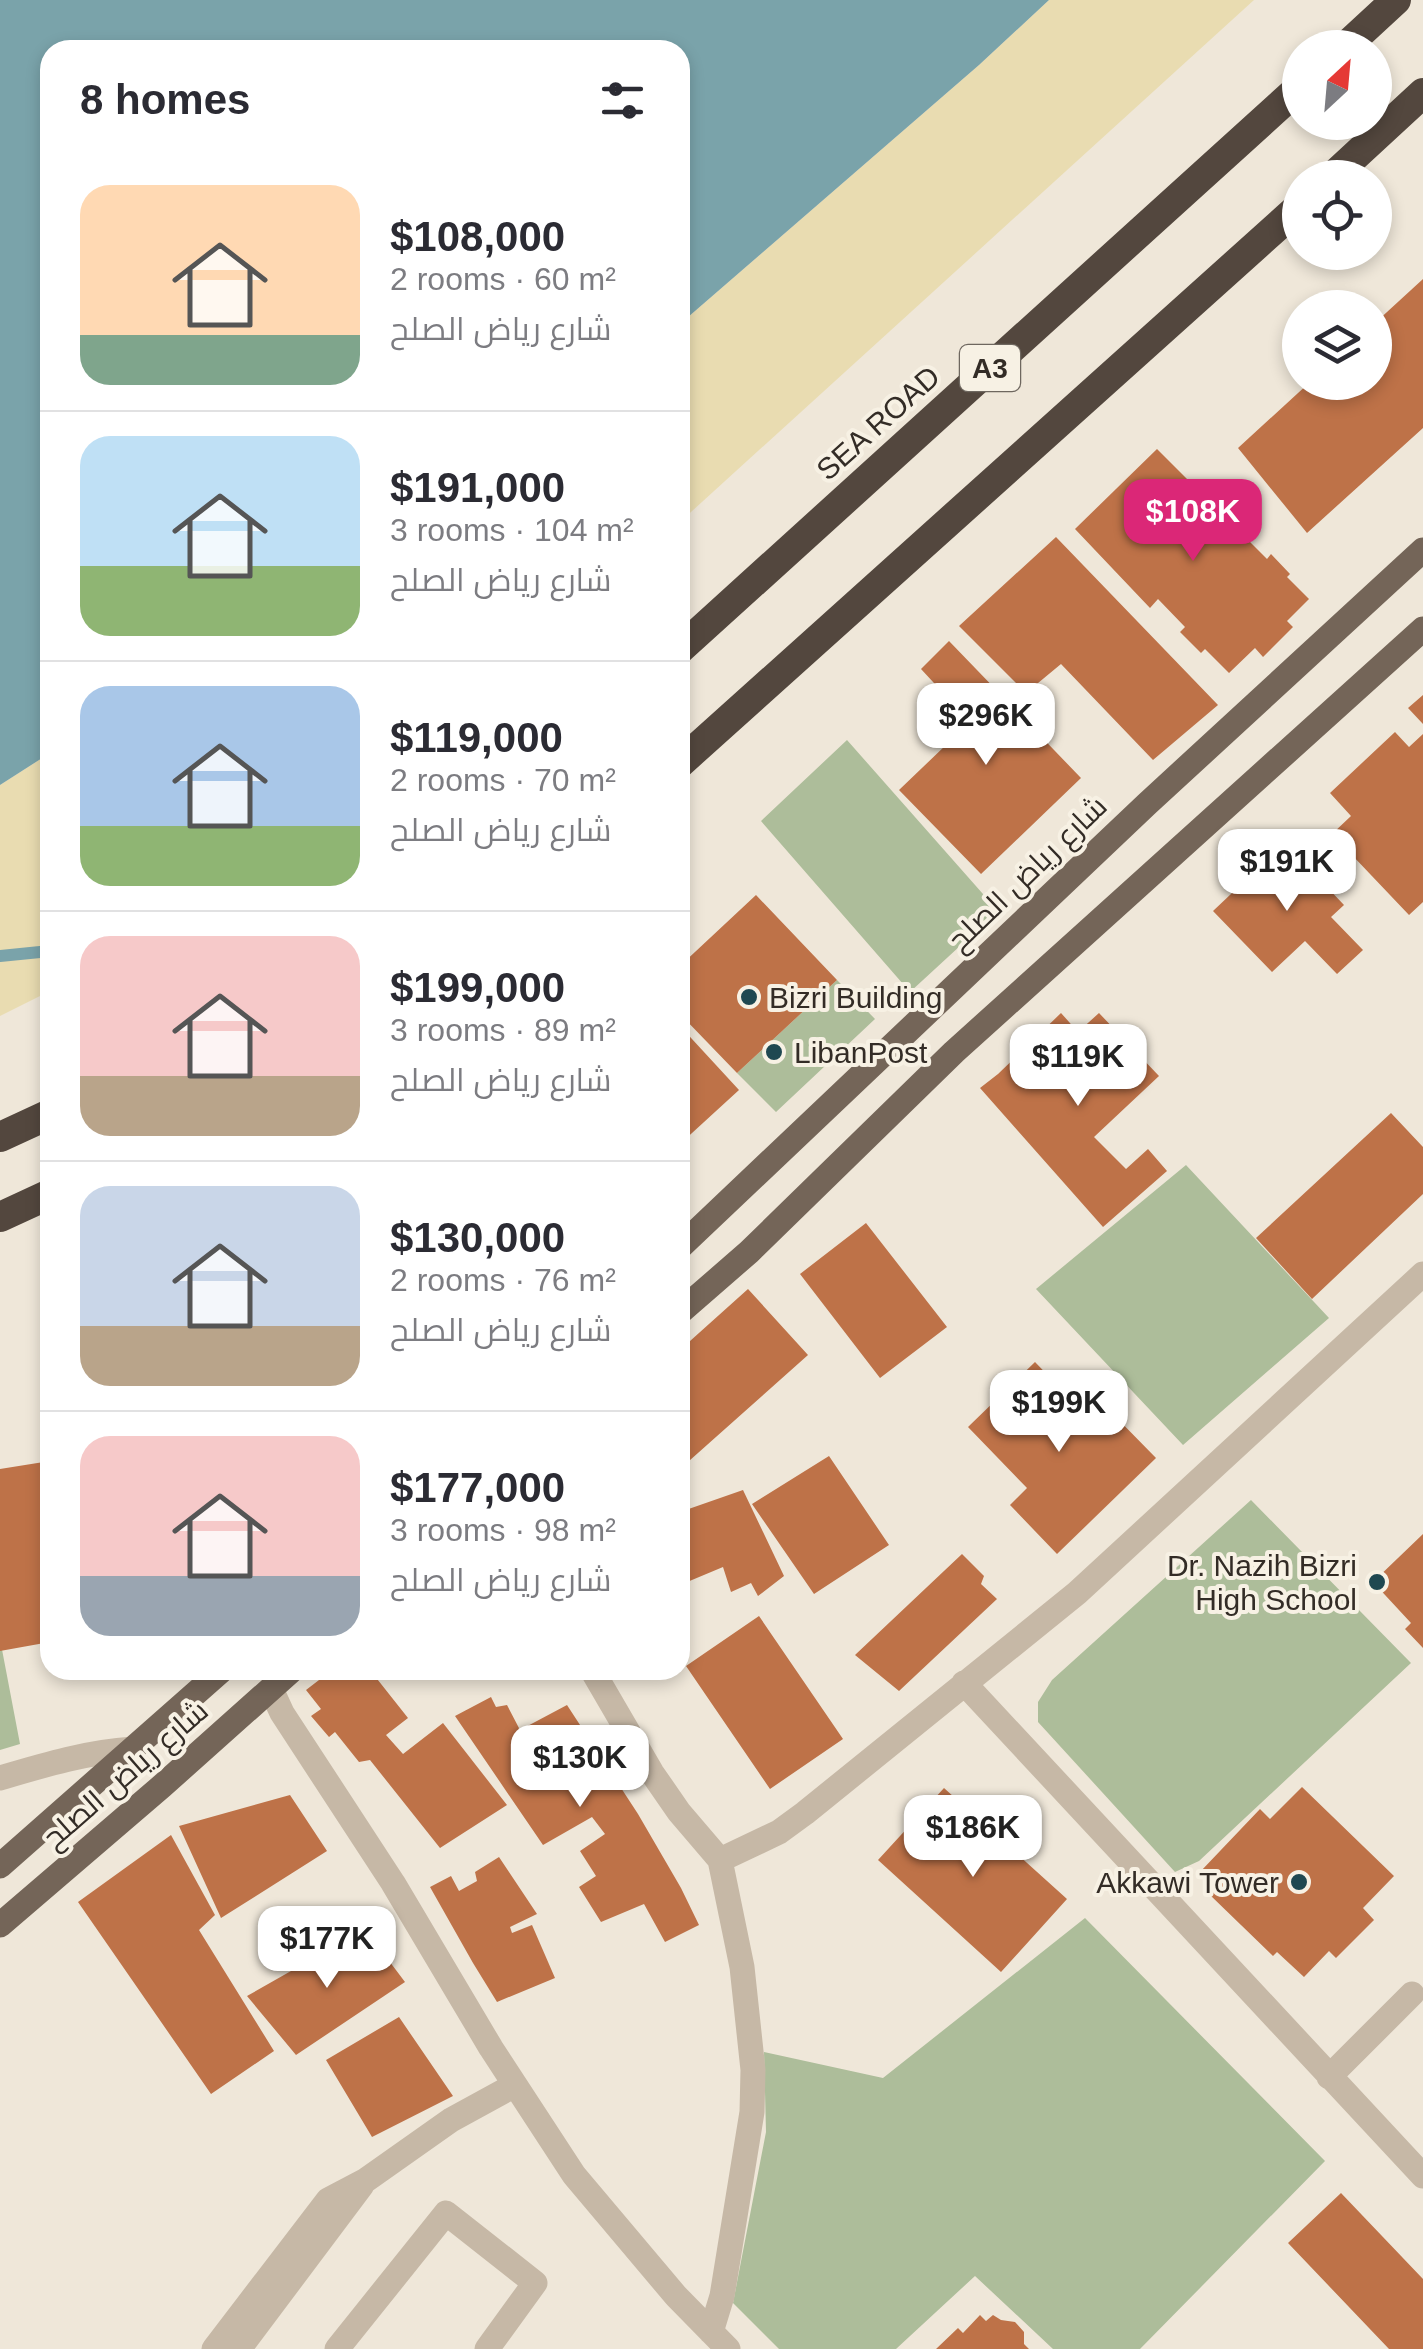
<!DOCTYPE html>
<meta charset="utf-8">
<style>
:root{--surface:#fff;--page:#f7f7f7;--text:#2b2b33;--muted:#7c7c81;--line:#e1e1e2;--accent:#db2777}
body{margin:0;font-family:Arial,Cairo,sans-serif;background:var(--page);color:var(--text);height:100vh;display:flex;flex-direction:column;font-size:38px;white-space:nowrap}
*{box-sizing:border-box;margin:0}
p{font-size:32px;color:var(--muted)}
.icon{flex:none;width:55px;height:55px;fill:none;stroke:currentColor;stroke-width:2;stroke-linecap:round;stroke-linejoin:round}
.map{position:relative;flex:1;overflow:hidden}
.drawer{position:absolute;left:40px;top:40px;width:650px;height:1640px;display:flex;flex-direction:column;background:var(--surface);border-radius:30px;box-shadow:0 5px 15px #0003}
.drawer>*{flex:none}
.needle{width:65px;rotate:26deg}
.buttons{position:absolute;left:1282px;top:30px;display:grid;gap:20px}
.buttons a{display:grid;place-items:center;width:110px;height:110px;border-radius:50%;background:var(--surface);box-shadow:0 5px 15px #0003;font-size:50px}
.price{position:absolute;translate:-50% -85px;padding:0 22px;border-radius:20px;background:#fff;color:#222;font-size:32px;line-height:65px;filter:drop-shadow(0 2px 5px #0008)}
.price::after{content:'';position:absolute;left:50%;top:60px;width:30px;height:22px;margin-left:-15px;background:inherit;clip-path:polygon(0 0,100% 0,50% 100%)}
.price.on{background:var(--accent);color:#fff}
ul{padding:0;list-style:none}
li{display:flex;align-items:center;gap:30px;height:250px;padding:0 40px}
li+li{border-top:2px solid var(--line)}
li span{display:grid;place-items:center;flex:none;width:280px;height:200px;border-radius:30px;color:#555}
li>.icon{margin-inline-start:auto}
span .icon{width:120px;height:120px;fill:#fffc;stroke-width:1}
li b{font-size:42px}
h2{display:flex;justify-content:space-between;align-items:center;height:120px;padding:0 40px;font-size:42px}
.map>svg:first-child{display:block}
.green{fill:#adbd9a}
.sand{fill:#e9dcb1}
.water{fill:#7aa3aa}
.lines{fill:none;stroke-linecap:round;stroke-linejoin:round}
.stream{stroke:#7aa3aa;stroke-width:12}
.building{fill:#be7248}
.minor{stroke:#c6b8a6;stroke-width:25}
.major{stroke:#746558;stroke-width:25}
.highway{stroke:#53473e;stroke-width:30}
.poi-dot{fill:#1f4851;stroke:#f7f1e4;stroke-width:4}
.labels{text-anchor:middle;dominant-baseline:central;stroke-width:8;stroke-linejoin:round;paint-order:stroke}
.shield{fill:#f7f1e4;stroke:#6e675f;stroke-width:2.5}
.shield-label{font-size:28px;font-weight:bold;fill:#332c26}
.street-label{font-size:30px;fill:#332c26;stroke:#f7f1e4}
.poi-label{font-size:30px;fill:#332c26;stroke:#f7f1e4;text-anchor:start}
</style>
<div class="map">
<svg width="1423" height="2349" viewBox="0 0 1423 2349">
<rect width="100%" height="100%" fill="#efe7d9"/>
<path class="green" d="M847,740L998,911L910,992L761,821Z
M837,980L875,1019L776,1112L737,1073Z
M1186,1165L1329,1318L1183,1445L1036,1289Z
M1251,1500L1411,1663L1199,1861L1175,1872L1038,1722V1702L1052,1680Z
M0,1639L20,1744L0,1750Z
M1085,1918L1325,2161L1140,2349H1053L975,2276L896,2349H779L733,2303L766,2132L764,2052L883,2078Z"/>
<path class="sand" d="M1049,0H1254L680,522V324L979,65Z
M50,753V991L0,1016V785Z"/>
<path class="water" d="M0,0H1049L979,65L680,324V50H50V753L0,785Z"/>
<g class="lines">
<path class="stream" d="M0,956L50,951"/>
</g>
<path class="building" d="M1423,279V428L1307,533L1238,448L1310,382H1375V323Z
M1157,449L1267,559L1271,554L1290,574L1287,577L1309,599L1287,621L1293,627L1263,657L1255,648L1229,673L1205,649L1201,653L1180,632L1185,627L1158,599L1150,608L1075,529Z
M1056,537L1218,705L1153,760L1061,664L1026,693L959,626Z
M949,641L1081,778L981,874L899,790L970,722L921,669Z
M1423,695V724L1408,708Z
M1395,732L1409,747L1423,734V902L1409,915L1332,834L1351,816L1330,793Z
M1285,843L1344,905L1331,917L1363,950L1337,974L1305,941L1272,972L1213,911Z
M756,895L837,980L737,1073L680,1014V966Z
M1061,1013L1078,1032L1099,1013L1159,1076L1094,1137L1126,1169L1148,1149L1167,1171L1103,1227L980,1088L998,1074Z
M680,1026L739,1090L680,1144Z
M1391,1113L1423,1147V1194L1312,1299L1256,1238Z
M866,1223L947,1327L880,1378L800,1274Z
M748,1289L808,1355L680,1469V1350Z
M1035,1362L1091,1420L1106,1407L1156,1458L1057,1554L1010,1505L1027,1488L968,1427Z
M829,1456L889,1545L814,1594L752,1504Z
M50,1461V1642L0,1651V1469Z
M743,1490L784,1576L758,1596L751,1583L731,1592L723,1567L680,1585V1534L682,1533L680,1529V1512Z
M1423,1534V1648L1405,1629L1411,1623L1373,1582Z
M962,1554L984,1576L981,1584L997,1599L899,1691L855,1655Z
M759,1616L843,1739L770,1789L686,1666Z
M332,1670H370L408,1718L386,1735L403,1754L443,1723L507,1805L440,1848L370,1760L359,1762L335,1732L329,1737L311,1716L321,1709L306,1690Z
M491,1697L496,1707L507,1705L520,1730L567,1705L638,1814L681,1888L699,1925L665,1942L644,1904L601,1922L579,1887L596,1876L580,1851L605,1834L592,1817L543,1845L455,1716Z
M1302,1787L1394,1876L1363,1908L1374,1920L1336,1958L1329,1951L1304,1977L1277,1952L1273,1956L1210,1895L1217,1888L1200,1872L1260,1809L1270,1819Z
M944,1788L1067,1899L1001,1972L878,1860Z
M290,1795L327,1851L221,1918L179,1826Z
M171,1835L215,1915L199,1930L274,2051L211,2094L78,1902Z
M499,1857L537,1914L510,1927L512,1933L532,1925L555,1978L497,2002L473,1963L430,1887L451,1876L459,1891L477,1881L475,1872Z
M365,1929L405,1982L296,2055L247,1996Z
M399,2017L453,2096L372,2137L326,2060Z
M1341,2193L1423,2279V2349H1389L1288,2243Z
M980,2315L986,2321L993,2315L1001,2320L1015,2322L1024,2332V2344L1029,2349H936L958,2328L963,2333Z"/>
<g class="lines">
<path class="minor" d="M592,1670L652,1773L679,1812L720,1860L742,1967L753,2070L752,2112L722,2296L711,2332
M964,1683L1423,2176
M271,1689L282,1713L393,1883L491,2048L574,2175L676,2296L728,2349
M0,1778C44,1765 87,1752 133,1749
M720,1860L779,1832L805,1813L1077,1593L1423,1274
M1329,2077L1412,1994
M214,2349L328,2200L366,2180L451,2120L515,2085
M239,2349L362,2185
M337,2349L446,2213L535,2283L487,2349"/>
<path class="major" d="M680,1247L1147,804L1423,550
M680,1312L749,1252L954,1052L1423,629
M0,1866L222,1670
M0,1925L162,1786L292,1670"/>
<path class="highway" d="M1344,48L1396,0
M1331,178L1423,93
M680,649L1300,87
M680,763L1300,206
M0,1137L50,1114
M0,1217L50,1194"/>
</g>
<g class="poi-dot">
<circle cx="749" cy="997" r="10"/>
<circle cx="774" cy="1052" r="10"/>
<circle cx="1377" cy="1582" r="10"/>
<circle cx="1299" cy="1882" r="10"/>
</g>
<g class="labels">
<rect class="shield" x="960" y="345" width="60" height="46" rx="8"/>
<g class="shield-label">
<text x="990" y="368">A3</text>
</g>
<g class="street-label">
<text transform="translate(878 423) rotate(-42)">SEA ROAD</text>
<text transform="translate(1027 873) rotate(-44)">شارع رياض الصلح</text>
<text transform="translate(125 1774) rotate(-41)">شارع رياض الصلح</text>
</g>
<g class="poi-label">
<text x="769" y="997">Bizri Building</text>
<text x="794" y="1052">LibanPost</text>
<text x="1357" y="1565" text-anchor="end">Dr. Nazih Bizri<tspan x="1357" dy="34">High School</tspan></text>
<text x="1279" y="1882" text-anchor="end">Akkawi Tower</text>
</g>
</g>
</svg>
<div class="buttons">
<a><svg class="needle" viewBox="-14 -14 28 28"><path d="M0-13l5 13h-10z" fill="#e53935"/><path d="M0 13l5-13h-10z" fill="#7c7c81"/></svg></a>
<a><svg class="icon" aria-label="locate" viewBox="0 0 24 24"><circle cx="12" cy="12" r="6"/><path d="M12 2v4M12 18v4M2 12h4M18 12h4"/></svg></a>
<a><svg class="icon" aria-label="layers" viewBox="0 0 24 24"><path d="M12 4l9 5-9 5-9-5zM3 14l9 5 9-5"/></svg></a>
</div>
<b class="price on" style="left:1193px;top:564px">$108K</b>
<b class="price" style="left:986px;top:768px">$296K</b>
<b class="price" style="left:1287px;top:914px">$191K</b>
<b class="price" style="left:1078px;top:1109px">$119K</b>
<b class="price" style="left:1059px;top:1455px">$199K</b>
<b class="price" style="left:580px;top:1810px">$130K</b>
<b class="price" style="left:973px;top:1880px">$186K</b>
<b class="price" style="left:327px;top:1991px">$177K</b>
<section class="drawer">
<h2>8 homes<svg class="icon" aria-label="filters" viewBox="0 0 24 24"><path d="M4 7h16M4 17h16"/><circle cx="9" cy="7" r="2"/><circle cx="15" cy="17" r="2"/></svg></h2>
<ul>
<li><span style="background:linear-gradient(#ffd9b3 75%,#7fa58c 0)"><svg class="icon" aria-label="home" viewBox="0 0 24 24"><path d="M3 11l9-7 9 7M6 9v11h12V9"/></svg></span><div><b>$108,000</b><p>2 rooms · 60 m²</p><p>شارع رياض الصلح</p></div></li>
<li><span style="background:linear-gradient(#bfe0f5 65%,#8fb573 0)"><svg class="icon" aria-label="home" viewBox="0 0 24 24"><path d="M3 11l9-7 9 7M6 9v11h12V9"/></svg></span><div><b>$191,000</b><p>3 rooms · 104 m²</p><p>شارع رياض الصلح</p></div></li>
<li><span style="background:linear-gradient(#a9c7e8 70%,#8fb573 0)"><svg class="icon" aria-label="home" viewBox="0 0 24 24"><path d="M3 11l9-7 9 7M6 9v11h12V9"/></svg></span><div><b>$119,000</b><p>2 rooms · 70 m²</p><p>شارع رياض الصلح</p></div></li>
<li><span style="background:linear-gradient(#f6c9c9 70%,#b9a48a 0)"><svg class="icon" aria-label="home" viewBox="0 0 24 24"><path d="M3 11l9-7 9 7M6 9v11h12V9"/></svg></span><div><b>$199,000</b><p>3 rooms · 89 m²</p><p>شارع رياض الصلح</p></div></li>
<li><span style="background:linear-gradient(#c9d6e8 70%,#b9a48a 0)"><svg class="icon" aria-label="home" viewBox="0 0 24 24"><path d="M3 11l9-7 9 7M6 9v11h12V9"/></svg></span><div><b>$130,000</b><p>2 rooms · 76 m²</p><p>شارع رياض الصلح</p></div></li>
<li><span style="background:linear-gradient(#f6c9c9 70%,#9aa5b1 0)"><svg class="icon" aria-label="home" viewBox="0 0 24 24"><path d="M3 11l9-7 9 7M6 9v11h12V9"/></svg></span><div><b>$177,000</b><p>3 rooms · 98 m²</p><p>شارع رياض الصلح</p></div></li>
</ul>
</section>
</div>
